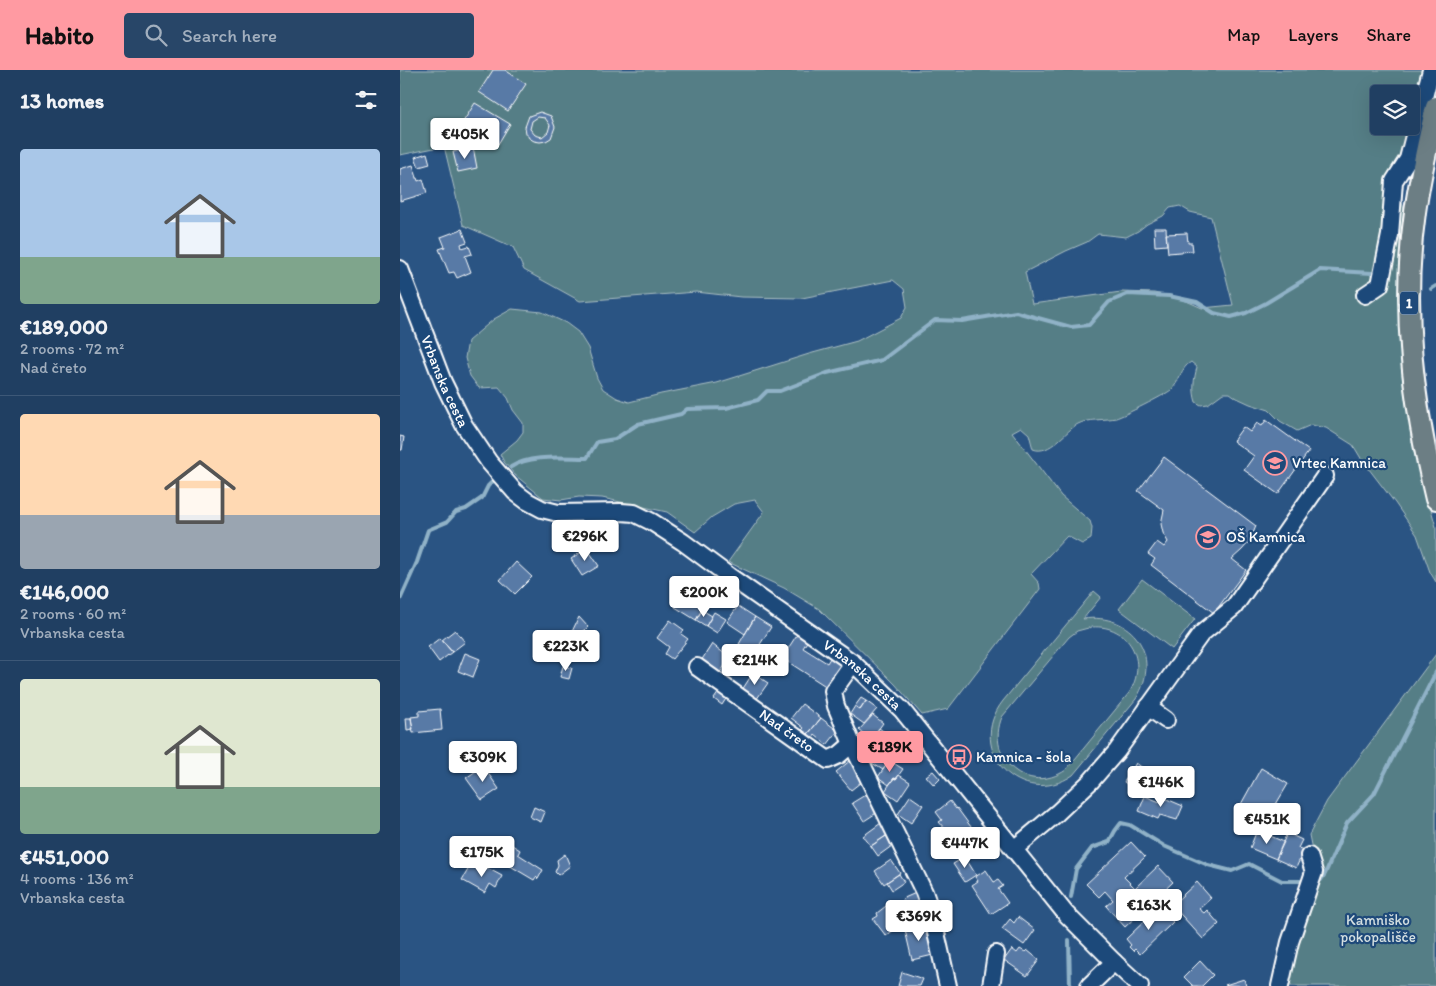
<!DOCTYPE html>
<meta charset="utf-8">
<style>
:root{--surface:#203f62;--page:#284668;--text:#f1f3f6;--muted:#a2afbe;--line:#3d5877;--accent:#ff9aa2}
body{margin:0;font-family:Itim,sans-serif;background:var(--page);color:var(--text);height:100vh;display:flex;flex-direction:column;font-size:19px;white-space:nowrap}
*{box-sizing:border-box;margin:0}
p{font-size:16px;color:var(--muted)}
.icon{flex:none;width:28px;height:28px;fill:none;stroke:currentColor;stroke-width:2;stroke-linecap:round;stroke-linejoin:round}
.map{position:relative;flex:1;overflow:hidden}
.details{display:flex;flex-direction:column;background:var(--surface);width:400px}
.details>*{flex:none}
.buttons{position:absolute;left:970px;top:15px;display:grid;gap:10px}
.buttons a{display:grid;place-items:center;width:50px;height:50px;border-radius:5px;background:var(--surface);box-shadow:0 5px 20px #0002,0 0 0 1px var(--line);font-size:25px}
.price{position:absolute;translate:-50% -42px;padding:0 11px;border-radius:5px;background:#fff;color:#222;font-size:16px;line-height:32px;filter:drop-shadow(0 1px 2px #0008)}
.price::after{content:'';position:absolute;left:50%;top:30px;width:15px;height:11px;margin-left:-8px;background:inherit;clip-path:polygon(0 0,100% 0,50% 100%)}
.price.active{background:var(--accent);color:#111}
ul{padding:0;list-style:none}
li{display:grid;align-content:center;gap:10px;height:265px;padding:0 20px}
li+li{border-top:1px solid var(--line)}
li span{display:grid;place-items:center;height:155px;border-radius:5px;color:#555}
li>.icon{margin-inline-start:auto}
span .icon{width:90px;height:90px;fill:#fffc;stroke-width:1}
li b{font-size:21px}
h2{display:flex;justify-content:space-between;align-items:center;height:60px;padding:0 20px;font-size:21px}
header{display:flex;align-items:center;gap:30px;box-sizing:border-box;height:70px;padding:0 25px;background:var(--accent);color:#111}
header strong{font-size:24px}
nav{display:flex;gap:28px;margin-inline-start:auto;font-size:18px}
.search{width:350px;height:45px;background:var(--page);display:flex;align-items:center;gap:12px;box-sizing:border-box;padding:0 18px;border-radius:5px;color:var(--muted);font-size:19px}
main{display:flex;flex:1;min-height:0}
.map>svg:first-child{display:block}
.green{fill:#557e86;stroke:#aabec2;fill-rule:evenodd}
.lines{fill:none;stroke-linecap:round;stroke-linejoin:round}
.stream{stroke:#90b2c7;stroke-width:4}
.building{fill:#587aa6;stroke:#fff;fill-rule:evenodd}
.minor-casing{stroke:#fff;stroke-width:20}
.major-casing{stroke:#fff;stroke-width:24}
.minor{stroke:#1f4a7a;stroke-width:16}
.major{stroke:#6c7e84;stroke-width:20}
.labels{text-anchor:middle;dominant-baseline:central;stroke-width:4.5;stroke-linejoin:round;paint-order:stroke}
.shield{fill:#1f4a7a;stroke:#bcc9d7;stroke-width:1}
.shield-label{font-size:14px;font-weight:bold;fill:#fff}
.street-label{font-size:15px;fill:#fff;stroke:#1f4a7a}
.poi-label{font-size:15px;fill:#fff;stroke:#1f4a7a;text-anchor:start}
.park-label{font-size:15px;fill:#d4dfe1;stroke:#1f4a7a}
</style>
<header>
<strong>Habito</strong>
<div class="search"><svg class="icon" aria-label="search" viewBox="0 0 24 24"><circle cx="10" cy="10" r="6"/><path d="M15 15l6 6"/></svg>Search here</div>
<nav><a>Map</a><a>Layers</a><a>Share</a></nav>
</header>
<main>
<section class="details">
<h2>13 homes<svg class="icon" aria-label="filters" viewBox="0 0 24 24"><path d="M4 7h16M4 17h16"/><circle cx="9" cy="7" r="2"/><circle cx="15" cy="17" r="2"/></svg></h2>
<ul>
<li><span style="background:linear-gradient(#a9c7e8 70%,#7fa58c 0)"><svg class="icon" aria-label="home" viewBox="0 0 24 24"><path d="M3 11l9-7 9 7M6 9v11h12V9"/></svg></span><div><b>€189,000</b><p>2 rooms · 72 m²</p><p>Nad čreto</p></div></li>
<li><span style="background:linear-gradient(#ffd9b3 65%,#9aa5b1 0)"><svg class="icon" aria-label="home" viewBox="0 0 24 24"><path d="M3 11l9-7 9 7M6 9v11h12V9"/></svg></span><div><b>€146,000</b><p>2 rooms · 60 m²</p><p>Vrbanska cesta</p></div></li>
<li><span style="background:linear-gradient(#dfe7d0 70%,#7fa58c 0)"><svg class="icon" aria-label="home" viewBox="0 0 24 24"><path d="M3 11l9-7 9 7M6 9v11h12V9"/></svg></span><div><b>€451,000</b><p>4 rooms · 136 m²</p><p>Vrbanska cesta</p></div></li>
</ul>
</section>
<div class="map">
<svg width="1036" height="916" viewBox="0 0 1036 916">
<rect width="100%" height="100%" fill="#2a5483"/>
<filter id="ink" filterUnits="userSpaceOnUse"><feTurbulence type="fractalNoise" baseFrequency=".02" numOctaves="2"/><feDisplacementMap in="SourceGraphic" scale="10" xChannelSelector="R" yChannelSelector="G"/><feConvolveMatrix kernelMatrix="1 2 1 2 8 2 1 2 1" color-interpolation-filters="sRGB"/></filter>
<g filter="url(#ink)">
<path class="green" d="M0,0H1027L1014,61L995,105L1005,144L999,234L1005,324L1012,372L1036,457V512L1030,502L1017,465L995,433L962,390L953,375L926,358L911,355L897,361L880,351L869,340L850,334L837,328L830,323H823L808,334L801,335L796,332C792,320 794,309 797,297L791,292C780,298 780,312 771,320C765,325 723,346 716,348C706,350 687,349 678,354C666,360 650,386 633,379L629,364L621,357L612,362L661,426L690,451L692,458L691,469L682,474L667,466L631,504L639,513L640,519L548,639L522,645L495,614L419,539L384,518L328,492L364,442L355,430L334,434L312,447L295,462L267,442L202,428L179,427L161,430L143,428L115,405L104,392L100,384L117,370L123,362V353L113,340L108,328L99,317L79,318L70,306L65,288L68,271L94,249L112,239L142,242L166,253L178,262L188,278L197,308L203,319L217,328L229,332L261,324L317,313L409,284L457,271L501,248L507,237L504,219L493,210L402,228L341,227L296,222L180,231L124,200L113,177L63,155L44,76L0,85ZM979,24H1011V56H979ZM780,136L790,142L811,147L833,235L802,238L782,229L754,223L721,222L632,234L625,202L666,181L687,172L698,164L726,167L738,161L747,154L763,146L770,138Z
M742,509L795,549L772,579L719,539Z
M694,521L701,527L683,549C732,542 763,585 736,629L673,705C622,740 564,681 603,631ZM692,557C729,554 749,592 729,623L666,700C628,726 585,689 602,647L669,567L677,561Z
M1036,584V916H886L918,810L909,765L927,731Z"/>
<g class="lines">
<path class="stream" d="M1031,219L1036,216
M111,397C130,384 164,388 187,388L197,372L215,369L238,354L281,344L287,339L326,338L358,330L367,321H380L427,303L482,290L535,250L562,251L616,242L671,257L689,255L709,232L728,224L769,226L797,232L814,243L831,247L846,243L866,233L920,200L972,203
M0,530L17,492L28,460L47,452L56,442L66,439L82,428L88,416L97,407
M921,810L925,804L947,753L974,724L1036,602
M671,827L676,799L692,778L709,772L715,761L721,753L730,755L764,776L808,795L832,801L849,794L882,811H904
M669,870L670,916"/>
</g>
<path class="building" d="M93,0H105L126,14L108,41L79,22Z
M75,33L110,54L98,74L63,52Z
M140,42L151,46L155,57L151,68L146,71L140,72L134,71L129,68L126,63L125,57L129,46ZM138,47L145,48L150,55L148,62L142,67L135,65L130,59L132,51Z
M73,77L77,98L58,102L53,82Z
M27,83L30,94L19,97L15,87Z
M13,95L18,111L23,109L27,123L0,131V99Z
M754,158H766L767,175L755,176Z
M62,159L67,172L61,174L62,178L69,176L72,184L65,186L71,202L57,208L54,202L49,203L39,179L45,177L41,167Z
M787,163L788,173H792L793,181L768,183L766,164Z
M866,350L909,381L878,424L844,400L854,386L833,371L843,357L850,362L857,353L862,356Z
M0,366L4,367L2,380H0Z
M764,387L856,456L850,471L842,480L832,489L846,500L814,543L751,495L755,489L748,484L757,472L764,477L768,472L763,463L761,454L764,440L738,421Z
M187,478L199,496L182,506L171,489Z
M116,492L132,507L115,524L100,510Z
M293,509L313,521L304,536L284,524Z
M284,524L304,536L296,550L275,537Z
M338,536L355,547L345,564L327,552Z
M302,540L312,546L306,556L296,550Z
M314,542L326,549L317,563L306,556Z
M179,547L188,557L171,573L168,570Z
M355,547L371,557L354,584L339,574Z
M270,550L284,560L281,564L288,569L272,589L265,584L269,577L257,568Z
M55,560L65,572L52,582L42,570Z
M185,560L199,576L186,589L171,573Z
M398,563L408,570L403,578L427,593L432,585L443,592L427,617L382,588Z
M40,568L52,582L39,592L28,577Z
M312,574L330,588L317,607L301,591Z
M65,583L80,589L73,607L58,601Z
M163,596L172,598L169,609L160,607Z
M353,603L368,613L356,630L342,620Z
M321,619L329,624L322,635L314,629Z
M461,628L466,631L460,640L455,636Z
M466,631L477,639L464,654L450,644L455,636L460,640Z
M402,634L421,648L408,664L402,660L404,658L391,648Z
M40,639L42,660L13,663L11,647L19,646V641Z
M473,645L483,653L475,664L473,663L469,668L459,660Z
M6,648H11L13,659L7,660Z
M421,648L438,661L427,675L415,665L413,668L408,664Z
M479,658L490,666L477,683L465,674L473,663L475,664Z
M483,677L496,686L490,696L487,694L483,700L472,693Z
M451,690L465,709L451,720L436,702Z
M492,692L503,699L496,709L494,708L489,715L478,707L487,694L490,696Z
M736,693L755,707L743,725L724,712Z
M83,696L99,719L82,730L66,708Z
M861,698L888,714L866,751L840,736Z
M533,701L540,709L534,715L526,706Z
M499,705L510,712L498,730L485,721L494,708L496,709Z
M470,722L481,740L464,751L452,733Z
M510,726L523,735L511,753L498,744Z
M745,726L760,732L762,727L783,736L777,750L760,745L758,749L739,741Z
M550,731L556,739L557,738L574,761L560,772L553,763L550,765L539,752L542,750L536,742Z
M134,737L145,742L141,752L130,747Z
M481,753L489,764L471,776L463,766Z
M857,760L884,772L876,789L850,778Z
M887,763L902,770L898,778L904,780L896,798L876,789Z
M489,764L496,773L478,786L471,776Z
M731,772L745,787L724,807L735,818L758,796L773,812L725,857L706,836L713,830L705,821L699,827L686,814Z
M112,775L120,780L118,784L143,800L138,809L136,807L134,810L102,791Z
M165,784L170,796L158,805L155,802L158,795L157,790Z
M565,787L576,805L565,812L553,794Z
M491,790L500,803L484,814L475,801Z
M76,792L102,806L96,818L90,814L85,823L62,810L69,798L71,799Z
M586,800L594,812L598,810L603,816L598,819L608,833L591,844L572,815L578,811L575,807Z
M499,804L504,812L492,820L487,812Z
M797,812L811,828L799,839L804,843L807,840L819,854L803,869L772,835Z
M518,822L527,842L512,848L502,829Z
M490,833L504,852L486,866L473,849L478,846L477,843Z
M759,837L773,852L740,884L735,879L733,881L729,877L731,875L726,869Z
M618,847L635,860L624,875L602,859L610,849L614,853Z
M526,855L533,885L512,890L505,860Z
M612,879L617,883L620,879L625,882L627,880L639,890L627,906L604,890Z
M800,891L813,905L802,916H793L784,907Z
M502,902L523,909L520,916H498Z
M844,909L846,916L825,915Z"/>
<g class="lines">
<g class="minor-casing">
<g id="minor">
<path id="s1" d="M0,199L43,312L64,355L89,392L115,422L127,431L142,439L158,443L221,442L234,443L252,452L283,472L329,506L453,593L502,640L666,844L714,892L740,916"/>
<path d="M965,225L980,215L990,165L994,111L1008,89L1031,0"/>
<path d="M453,593L433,621L436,636L452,674L524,822L532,845L548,916"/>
<path id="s2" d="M297,597L428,690L439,685L452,674"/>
<path d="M748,637L766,650"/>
<path d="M614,779L657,743L691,711L717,681L801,564L834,537L925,406"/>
<path d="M591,916L596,884"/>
<path d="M689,916L714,892"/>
<path d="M880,916L890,872L914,802L909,786"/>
</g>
</g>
<g class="major-casing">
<path id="major" d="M1036,37C1028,72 1020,106 1015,142C1001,240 1013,333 1036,429"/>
</g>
<use href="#minor" class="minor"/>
<use href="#major" class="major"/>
</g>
</g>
<defs>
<g id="school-ring" transform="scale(1.25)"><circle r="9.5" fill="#1f4a7a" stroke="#ff9aa2" stroke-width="1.5"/><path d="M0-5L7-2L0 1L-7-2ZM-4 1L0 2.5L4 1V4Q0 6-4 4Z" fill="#ff9aa2"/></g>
<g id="bus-ring" transform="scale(1.25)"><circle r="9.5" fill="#1f4a7a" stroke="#ff9aa2" stroke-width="1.5"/><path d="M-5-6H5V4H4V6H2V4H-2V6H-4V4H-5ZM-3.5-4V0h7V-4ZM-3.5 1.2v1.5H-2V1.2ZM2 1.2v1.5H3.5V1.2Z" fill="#ff9aa2"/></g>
</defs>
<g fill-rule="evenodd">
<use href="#school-ring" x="875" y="393"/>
<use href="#school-ring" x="808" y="467"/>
<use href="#bus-ring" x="559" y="687"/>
</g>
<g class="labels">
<rect class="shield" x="1000" y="221.5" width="18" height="23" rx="4"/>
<g class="shield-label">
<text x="1009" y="233">1</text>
</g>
<g class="street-label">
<text stroke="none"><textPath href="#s1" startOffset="121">Vrbanska cesta</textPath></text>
<text stroke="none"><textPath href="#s1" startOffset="658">Vrbanska cesta</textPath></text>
<text stroke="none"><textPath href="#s2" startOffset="110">Nad čreto</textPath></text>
</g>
<g class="poi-label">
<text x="892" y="393">Vrtec Kamnica</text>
<text x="826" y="467">OŠ Kamnica</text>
<text x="576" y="687">Kamnica - šola</text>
</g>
<g class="park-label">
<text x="978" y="850">Kamniško<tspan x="978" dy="17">pokopališče</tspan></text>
</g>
</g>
</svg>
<div class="buttons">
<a><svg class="icon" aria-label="layers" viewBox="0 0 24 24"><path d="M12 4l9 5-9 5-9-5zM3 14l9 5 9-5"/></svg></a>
</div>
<b class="price" style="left:65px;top:90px">€405K</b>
<b class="price" style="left:185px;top:492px">€296K</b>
<b class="price" style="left:304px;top:548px">€200K</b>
<b class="price" style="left:166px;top:602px">€223K</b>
<b class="price" style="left:355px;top:616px">€214K</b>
<b class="price active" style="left:490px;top:703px">€189K</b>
<b class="price" style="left:83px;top:713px">€309K</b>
<b class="price" style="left:761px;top:738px">€146K</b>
<b class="price" style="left:867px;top:775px">€451K</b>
<b class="price" style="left:565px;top:799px">€447K</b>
<b class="price" style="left:82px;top:808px">€175K</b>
<b class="price" style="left:749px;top:861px">€163K</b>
<b class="price" style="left:519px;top:872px">€369K</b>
</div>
</main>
